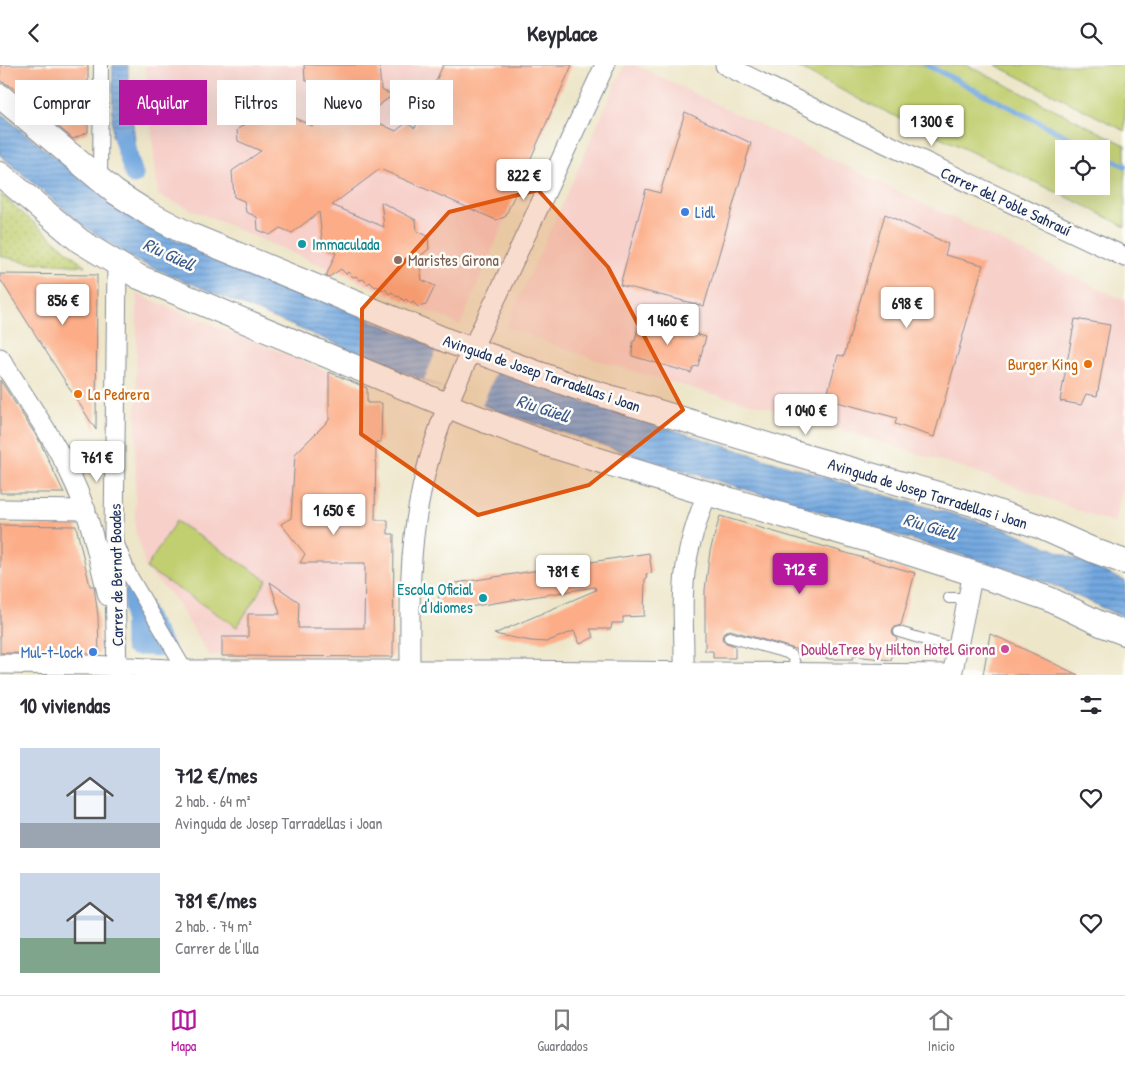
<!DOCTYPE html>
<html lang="es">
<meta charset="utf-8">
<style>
:root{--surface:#fff;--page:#f7f7f7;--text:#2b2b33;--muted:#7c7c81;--line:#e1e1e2;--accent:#b5179e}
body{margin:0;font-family:"Patrick Hand",sans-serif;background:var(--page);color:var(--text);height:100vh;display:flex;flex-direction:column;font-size:19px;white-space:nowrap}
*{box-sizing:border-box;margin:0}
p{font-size:16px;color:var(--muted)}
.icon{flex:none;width:28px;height:28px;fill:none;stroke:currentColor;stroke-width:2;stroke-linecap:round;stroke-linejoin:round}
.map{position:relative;height:610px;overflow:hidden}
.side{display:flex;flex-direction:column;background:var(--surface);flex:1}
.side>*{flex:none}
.hud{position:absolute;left:15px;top:15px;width:500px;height:45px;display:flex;gap:10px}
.tools{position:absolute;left:1055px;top:75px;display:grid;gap:10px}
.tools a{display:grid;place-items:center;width:55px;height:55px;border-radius:0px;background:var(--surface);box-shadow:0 5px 20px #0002;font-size:25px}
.price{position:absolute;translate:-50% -42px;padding:0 11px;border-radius:5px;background:#fff;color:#222;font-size:16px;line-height:32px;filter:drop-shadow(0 1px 2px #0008)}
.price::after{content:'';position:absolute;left:50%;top:30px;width:15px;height:11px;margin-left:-8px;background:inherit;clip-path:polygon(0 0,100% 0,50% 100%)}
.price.current{background:var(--accent);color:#fff}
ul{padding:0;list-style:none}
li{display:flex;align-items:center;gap:15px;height:125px;padding:0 20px}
li span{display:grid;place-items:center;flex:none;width:140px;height:100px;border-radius:0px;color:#555}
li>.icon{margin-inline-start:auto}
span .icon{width:60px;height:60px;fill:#fffc;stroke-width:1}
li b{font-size:21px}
h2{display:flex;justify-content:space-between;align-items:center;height:60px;padding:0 20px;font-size:21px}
.pill{padding:0 18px;border-radius:0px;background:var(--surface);box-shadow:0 5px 20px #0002;font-size:18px;line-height:45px}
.pill.current{background:var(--accent);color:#fff}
header{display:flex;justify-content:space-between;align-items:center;height:65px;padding:0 20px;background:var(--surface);font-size:22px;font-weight:700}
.tab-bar{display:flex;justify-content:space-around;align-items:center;height:70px;border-top:1px solid var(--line);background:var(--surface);font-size:14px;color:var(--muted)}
.tab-bar a{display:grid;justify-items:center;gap:2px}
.tab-bar .current{color:var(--accent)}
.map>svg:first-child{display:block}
.built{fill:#f7d0ca}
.green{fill:#c1cf71;stroke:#6e7f68;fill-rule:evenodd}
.park{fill:url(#park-dots);stroke:#6e7f68}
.water{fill:url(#water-rules);stroke:#466b9e}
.pier{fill:#ede6c9}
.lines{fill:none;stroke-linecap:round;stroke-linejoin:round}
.stream{stroke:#72a7df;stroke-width:5.5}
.canal{stroke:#72a7df;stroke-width:19}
.building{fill:#fcad88}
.service-casing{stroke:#848a94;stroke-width:12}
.pedestrian-casing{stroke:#848a94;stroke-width:16}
.minor-casing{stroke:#848a94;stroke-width:21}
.tertiary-casing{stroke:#848a94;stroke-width:26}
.service{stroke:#fff;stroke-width:10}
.pedestrian{stroke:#fff;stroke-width:14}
.minor{stroke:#fff;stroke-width:19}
.tertiary{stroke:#fff;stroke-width:24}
.marked{fill:#de5710;fill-opacity:0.2;stroke:#de5710;stroke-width:4;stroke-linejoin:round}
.shop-dot{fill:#3f7fe0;stroke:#fdfcf7;stroke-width:2}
.culture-dot{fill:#0f9aa8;stroke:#fdfcf7;stroke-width:2}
.education-dot{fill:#8d6e63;stroke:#fdfcf7;stroke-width:2}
.food-dot{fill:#e8710a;stroke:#fdfcf7;stroke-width:2}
.hotel-dot{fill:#d1479c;stroke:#fdfcf7;stroke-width:2}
.labels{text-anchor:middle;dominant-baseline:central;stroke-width:5;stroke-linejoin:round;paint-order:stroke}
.street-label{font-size:16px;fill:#1b2f5e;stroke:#fdfcf7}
.shop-label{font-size:16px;fill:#366cbe;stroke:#fdfcf7;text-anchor:start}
.culture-label{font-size:16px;fill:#0d838f;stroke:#fdfcf7;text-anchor:start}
.education-label{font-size:16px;fill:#785e54;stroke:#fdfcf7;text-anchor:start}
.food-label{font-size:16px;fill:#c56008;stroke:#fdfcf7;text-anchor:end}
.hotel-label{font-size:16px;fill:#b23c85;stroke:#fdfcf7;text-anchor:end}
.water-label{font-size:18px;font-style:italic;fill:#39598b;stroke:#fdfcf7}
</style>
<header><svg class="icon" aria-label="back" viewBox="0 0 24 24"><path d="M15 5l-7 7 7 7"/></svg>Keyplace<svg class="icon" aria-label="search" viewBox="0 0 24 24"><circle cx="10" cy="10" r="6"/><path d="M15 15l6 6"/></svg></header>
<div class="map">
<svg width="1125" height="610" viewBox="0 0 1125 610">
<defs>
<pattern id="park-dots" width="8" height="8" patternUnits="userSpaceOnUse" patternTransform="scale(1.25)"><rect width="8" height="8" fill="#c1cf71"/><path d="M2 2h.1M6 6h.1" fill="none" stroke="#a5b264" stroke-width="1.8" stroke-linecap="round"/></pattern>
<pattern id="water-rules" width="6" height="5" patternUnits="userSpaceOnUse" patternTransform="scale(1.25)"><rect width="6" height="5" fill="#72a7df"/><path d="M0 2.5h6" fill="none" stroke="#5d88b8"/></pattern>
</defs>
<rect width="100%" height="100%" fill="#fdfcf7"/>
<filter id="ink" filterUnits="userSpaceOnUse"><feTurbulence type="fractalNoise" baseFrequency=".02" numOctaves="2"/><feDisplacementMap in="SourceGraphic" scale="10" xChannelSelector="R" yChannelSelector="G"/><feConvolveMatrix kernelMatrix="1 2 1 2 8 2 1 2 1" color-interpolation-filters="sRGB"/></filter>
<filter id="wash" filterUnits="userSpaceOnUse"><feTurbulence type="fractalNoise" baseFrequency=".0096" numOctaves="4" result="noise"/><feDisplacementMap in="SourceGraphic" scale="20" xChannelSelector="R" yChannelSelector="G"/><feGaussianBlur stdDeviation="1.12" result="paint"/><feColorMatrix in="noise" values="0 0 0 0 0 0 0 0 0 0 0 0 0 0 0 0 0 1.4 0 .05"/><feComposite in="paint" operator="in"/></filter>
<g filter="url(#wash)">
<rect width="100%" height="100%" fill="#ede6c9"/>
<path class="built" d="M145,0H572L460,260L158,130Z
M624,0H636L1125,236V403L1115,459L971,405L756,339L708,328L596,295L506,262L570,122Z
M137,229L329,307L367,338H382L381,377H376L375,455H388V469H394L393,592L209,590L174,533L145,503L140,479L135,466Z"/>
<path class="green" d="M793,0H967L1125,80V162L1088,142L855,32ZM1064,84H1101V121H1064Z
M996,0H1125V66Z
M176,456L267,515L237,562L146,503Z"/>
<path class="park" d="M0,129L85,201L27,197L0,191Z"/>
<path class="water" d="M113,0H128V20L137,91L123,97L112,70Z
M0,48L111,138L150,164L496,307L593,340L856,422L1009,465L1125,516V553L1053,520L1018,507L643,393L500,347L135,195L84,161L0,90Z"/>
<path class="pier" d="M438,282L496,307L482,341L424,315Z"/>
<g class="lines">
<path class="stream" d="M927,0L1091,84
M1101,89L1125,101"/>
<path class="canal" d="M122,71L134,110
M133,529L164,582L134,581Z"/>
</g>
<g id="blocks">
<path class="building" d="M0,0H88V67L73,74L9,20L0,16Z
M304,0H379L381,25L393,30L364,51L396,66L406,58L415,63L443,0H572L505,152L496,155L380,104L332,140L384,162L381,137L416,155L417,166L428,171L429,184L419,192L422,215L435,221L426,240L418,242L413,237L411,239L406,234L404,236L399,231L397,232L392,227L389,229L385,224L382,225L377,221L375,222L370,217L368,219L363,214L360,215L356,211L353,212L348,207L346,209L341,204L329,212L326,211L336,188L323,182L319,147L292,168L280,163L270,170L258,165L257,152L246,147L244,136L234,132L232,106L261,86L238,76L237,65L247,57L246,44L256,36L267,41L276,34L289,40L290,51L312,61L339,42L317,32L316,20L305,15Z
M685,47L751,78L704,241L620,220L646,124L660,128Z
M885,149L948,179L945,190L983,200L934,372L895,359L897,353L826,334L838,290L844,291Z
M0,209L97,210L96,365L0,214Z
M640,253L706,272L698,301L693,302L691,308L632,291L633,276H635Z
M1075,254L1110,260L1097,331L1086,329L1081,340L1060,336Z
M329,307L367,323V338H382L381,377H376L375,455H388V469H394L393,592L222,591V572H248V549H280L270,517L299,537L298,563H364L365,498H300L305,489L281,459L291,453L295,389L329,355Z
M0,315L39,375L64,428H0Z
M720,451L915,508L901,560L895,562L892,566L894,571L897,574L891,595L854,591L853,594H829L730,565L724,567L722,573L724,577L735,581V593H713V586H705V525L710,486Z
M0,460L76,461L90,521H94L98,551L99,589L0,588Z
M649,488L652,508L646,509L647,514H645L644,551L623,552V558H612L611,564H590L594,572L580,579L574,566L546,577L531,576L494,569L596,525L595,522L450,545L449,540L440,542L437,521Z
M990,569L1005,575L1078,610H983Z"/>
</g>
</g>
<g filter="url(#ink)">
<use href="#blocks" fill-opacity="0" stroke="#848a94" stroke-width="1"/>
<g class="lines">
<g class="service-casing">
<path id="service" d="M949,533H967
M899,567L949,582L958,581
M729,572L787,588L793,592L797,607"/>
</g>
<g class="pedestrian-casing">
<path id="pedestrian" d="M100,114L101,0
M117,479L129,509L188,610"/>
</g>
<g class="minor-casing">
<path id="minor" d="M725,0L849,61L1125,192
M117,199L114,471L117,610
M0,293C24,332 56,376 74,417C91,453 98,493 108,531
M0,444L86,445
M0,599L89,600L189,605H502L952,609
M410,610C410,551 408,491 420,433C434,358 470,288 503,219C537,146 571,73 605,0
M684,610C685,572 680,532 687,495C691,472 699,450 707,428
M952,610L973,508"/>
</g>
<g class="tertiary-casing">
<path id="tertiary" d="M0,31L115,127L148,148L190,170L448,276L576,322L807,392L977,440L1041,462L1095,486L1125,497
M0,109L80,176L139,212L468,349L550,380L689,423L872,476L997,516L1049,534L1101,559L1125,568"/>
</g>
<use href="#service" class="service"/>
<use href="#pedestrian" class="pedestrian"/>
<use href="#minor" class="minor"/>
<use href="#tertiary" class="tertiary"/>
</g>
</g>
<path class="marked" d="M538,125L608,202L683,345L589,420L478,450L361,369L362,244L449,147Z"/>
<g class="shop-dot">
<circle cx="685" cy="147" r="5"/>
<circle cx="93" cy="587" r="5"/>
</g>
<g class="culture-dot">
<circle cx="302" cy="179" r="5"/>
<circle cx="483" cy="533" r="5"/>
</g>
<circle class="education-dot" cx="398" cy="195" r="5"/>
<g class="food-dot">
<circle cx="1088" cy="299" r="5"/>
<circle cx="78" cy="329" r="5"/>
</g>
<circle class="hotel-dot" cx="1005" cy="584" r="5"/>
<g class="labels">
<g class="street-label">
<text transform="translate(1006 136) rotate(25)">Carrer del Poble Sahrauí</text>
<text transform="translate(542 308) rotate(19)">Avinguda de Josep Tarradellas i Joan</text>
<text transform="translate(928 428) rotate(17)">Avinguda de Josep Tarradellas i Joan</text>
<text transform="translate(116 510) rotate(-91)">Carrer de Bernat Boades</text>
</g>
<g class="shop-label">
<text x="695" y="147">Lidl</text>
<text x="83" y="587" text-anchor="end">Mul-t-lock</text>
</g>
<g class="culture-label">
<text x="312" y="179">Immaculada</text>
<text x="473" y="524" text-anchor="end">Escola Oficial<tspan x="473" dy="18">d'Idiomes</tspan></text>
</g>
<g class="education-label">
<text x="408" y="195">Maristes Girona</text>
</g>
<g class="food-label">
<text x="1078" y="299">Burger King</text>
<text x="88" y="329" text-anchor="start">La Pedrera</text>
</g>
<g class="hotel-label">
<text x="995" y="584">DoubleTree by Hilton Hotel Girona</text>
</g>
<g class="water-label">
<text transform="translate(169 189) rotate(25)">Riu Güell</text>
<text transform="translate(543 343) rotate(18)">Riu Güell</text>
<text transform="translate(930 461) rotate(17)">Riu Güell</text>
</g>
</g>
</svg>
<div class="tools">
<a><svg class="icon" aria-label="locate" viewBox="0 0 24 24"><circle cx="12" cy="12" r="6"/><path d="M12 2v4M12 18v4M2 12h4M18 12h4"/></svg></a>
</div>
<b class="price" style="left:932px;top:82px">1 300 €</b>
<b class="price" style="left:524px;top:136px">822 €</b>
<b class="price" style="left:63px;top:261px">856 €</b>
<b class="price" style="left:907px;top:264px">698 €</b>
<b class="price" style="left:668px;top:281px">1 460 €</b>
<b class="price" style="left:806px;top:371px">1 040 €</b>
<b class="price" style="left:97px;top:418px">761 €</b>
<b class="price" style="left:334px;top:471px">1 650 €</b>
<b class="price current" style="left:800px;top:530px">712 €</b>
<b class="price" style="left:563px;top:532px">781 €</b>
<div class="hud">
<a class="pill">Comprar</a>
<a class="pill current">Alquilar</a>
<a class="pill">Filtros</a>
<a class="pill">Nuevo</a>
<a class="pill">Piso</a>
</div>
</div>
<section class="side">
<h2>10 viviendas<svg class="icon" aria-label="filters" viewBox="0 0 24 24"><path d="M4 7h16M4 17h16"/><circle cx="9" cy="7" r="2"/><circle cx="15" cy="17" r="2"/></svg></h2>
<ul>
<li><span style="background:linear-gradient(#c9d6e8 75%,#9aa5b1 0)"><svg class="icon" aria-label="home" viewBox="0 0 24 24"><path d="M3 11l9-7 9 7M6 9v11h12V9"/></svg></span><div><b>712 €/mes</b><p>2 hab. · 64 m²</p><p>Avinguda de Josep Tarradellas i Joan</p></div><svg class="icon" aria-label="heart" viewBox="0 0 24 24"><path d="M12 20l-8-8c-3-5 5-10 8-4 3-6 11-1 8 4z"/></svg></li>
<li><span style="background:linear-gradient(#c9d6e8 65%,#7fa58c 0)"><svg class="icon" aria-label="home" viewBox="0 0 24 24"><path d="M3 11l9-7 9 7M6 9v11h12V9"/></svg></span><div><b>781 €/mes</b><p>2 hab. · 74 m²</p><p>Carrer de l'Illa</p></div><svg class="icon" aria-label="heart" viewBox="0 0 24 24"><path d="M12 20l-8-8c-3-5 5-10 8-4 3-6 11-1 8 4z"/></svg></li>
</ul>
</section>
<nav class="tab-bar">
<a class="current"><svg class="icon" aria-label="map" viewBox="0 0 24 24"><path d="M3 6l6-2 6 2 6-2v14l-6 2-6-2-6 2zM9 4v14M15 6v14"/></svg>Mapa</a>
<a><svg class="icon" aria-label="saved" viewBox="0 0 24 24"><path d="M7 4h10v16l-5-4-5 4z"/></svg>Guardados</a>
<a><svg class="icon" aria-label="home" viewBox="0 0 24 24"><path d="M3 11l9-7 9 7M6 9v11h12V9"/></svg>Inicio</a>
</nav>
